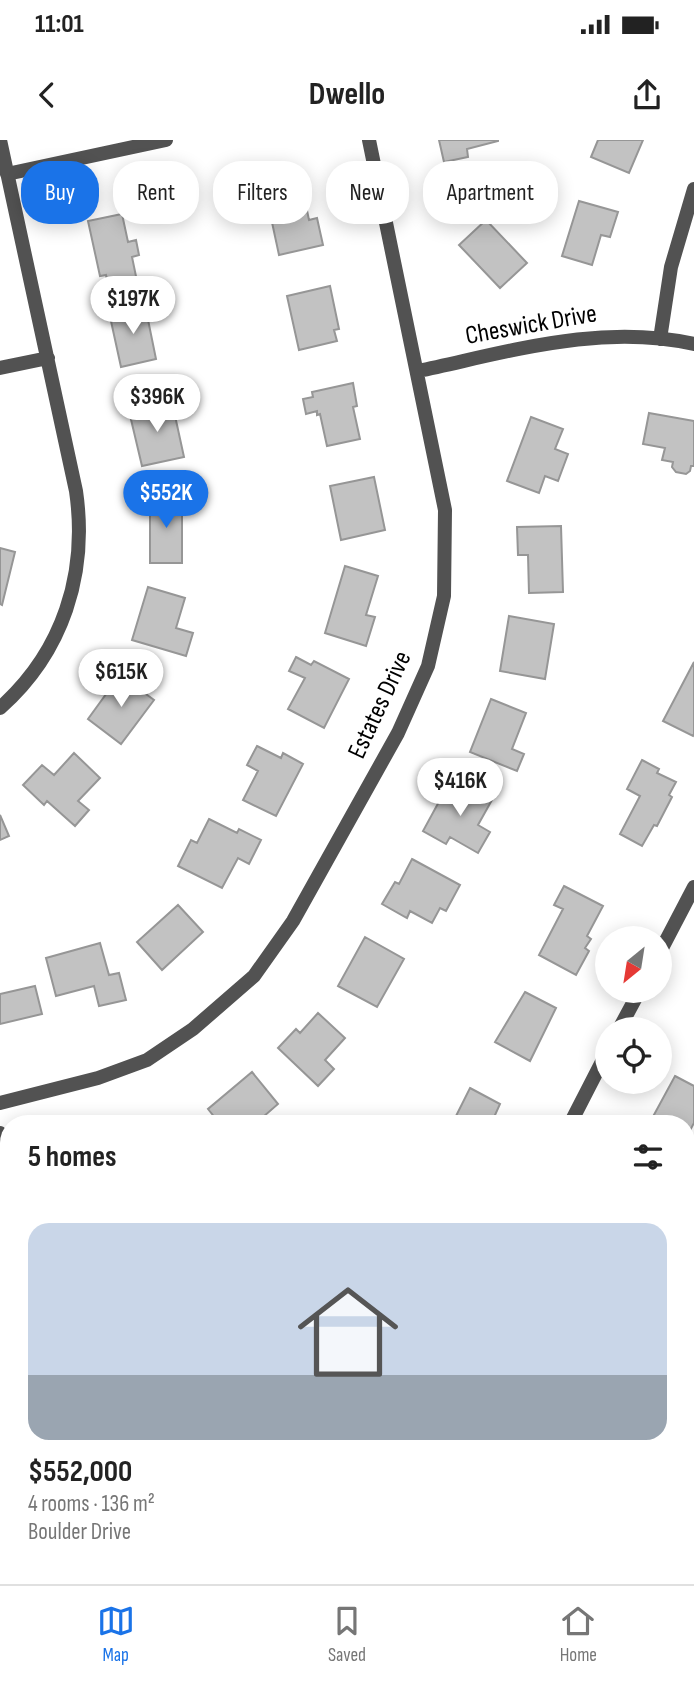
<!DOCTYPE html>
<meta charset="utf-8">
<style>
:root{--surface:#fff;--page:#f6f6f6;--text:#222;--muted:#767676;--line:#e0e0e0;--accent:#1a73e8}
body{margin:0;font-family:"Sofia Sans Condensed",sans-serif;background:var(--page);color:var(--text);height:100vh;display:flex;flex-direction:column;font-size:26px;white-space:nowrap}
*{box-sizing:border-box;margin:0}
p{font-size:23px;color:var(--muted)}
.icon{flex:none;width:38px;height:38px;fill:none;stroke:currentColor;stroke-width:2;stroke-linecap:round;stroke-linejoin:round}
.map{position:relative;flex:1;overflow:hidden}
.sheet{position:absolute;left:0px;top:975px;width:695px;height:471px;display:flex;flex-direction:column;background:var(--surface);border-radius:28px 28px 0 0;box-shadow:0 4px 18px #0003}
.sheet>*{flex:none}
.guide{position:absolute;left:21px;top:21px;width:653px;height:63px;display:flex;gap:14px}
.needle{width:46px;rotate:210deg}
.fabs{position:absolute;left:595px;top:786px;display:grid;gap:14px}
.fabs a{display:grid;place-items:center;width:77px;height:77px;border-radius:50%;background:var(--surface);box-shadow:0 4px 18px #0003;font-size:35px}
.price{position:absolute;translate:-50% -60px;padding:0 16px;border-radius:24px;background:#fff;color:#222;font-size:23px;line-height:46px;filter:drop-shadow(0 2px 4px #0008)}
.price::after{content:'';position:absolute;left:50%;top:42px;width:21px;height:16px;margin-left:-10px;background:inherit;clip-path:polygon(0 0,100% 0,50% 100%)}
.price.on{background:var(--accent);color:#fff}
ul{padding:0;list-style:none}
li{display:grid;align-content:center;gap:14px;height:371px;padding:0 28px}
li+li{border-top:2px solid var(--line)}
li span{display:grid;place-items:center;height:217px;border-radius:21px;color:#555}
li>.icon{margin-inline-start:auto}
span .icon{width:126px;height:126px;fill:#fffc;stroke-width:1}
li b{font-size:30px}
h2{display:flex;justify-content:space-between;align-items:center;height:84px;padding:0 28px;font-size:30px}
.chip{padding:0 24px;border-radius:28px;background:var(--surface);box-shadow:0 4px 18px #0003;font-size:24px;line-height:63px}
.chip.on{background:var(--accent);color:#fff}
.status{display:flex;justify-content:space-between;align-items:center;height:49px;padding:0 35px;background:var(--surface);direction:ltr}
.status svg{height:19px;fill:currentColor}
header{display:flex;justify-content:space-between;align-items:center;height:91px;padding:0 28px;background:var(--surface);font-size:32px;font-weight:700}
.tab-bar{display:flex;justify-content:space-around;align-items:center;height:98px;border-top:2px solid var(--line);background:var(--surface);font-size:19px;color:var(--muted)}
.tab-bar a{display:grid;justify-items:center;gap:4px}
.tab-bar .on{color:var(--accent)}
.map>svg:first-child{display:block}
.building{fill:#c2c2c2;stroke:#969696;stroke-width:2}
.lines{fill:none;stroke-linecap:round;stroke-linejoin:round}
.street{stroke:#525252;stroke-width:14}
.labels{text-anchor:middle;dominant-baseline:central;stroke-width:6;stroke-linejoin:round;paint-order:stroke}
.street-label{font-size:26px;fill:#000;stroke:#fff}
</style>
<div class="status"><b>11:01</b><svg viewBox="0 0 49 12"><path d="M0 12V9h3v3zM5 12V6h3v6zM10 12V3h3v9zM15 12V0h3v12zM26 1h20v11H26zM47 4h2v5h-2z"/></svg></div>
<header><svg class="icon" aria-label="back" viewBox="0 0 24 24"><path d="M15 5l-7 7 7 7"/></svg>Dwello<svg class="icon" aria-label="share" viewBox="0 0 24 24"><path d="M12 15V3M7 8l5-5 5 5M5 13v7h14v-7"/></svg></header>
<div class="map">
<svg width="694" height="1444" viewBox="0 0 694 1444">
<rect width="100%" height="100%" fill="#fff"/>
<path class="building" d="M439,0H498V1L467,9L468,17L444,22Z
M598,0H643L629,33L591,17Z
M300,37L309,80L317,78L323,105L279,115L264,45Z
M579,61L618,72L610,97L601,95L592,125L562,116Z
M122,74L128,102L136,100L139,115L132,117L138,146L109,152L106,135L100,136L88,81Z
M486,80L527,123L500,148L459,105Z
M330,146L339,189L334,190L337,201L299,210L287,156Z
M145,165L156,219L121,227L109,172Z
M353,243L357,266L353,267L360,299L327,306L320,274L317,275V271L306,274L303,259L313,257L312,252Z
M172,262L184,317L142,326L129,271Z
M649,273L694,281V326H691L690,331L686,334L676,332L672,327L673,322L662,320L665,308L643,304Z
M531,277L563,289L555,309L568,314L558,341L545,336L539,353L507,341Z
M374,337L385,390L341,400L330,346Z
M150,357H182V423H150Z
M561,386L563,452L529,453L528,415H518L517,387Z
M0,408L15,412L2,465L0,464Z
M345,426L378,436L366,475L375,477L366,506L325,493Z
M148,447L185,458L176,488L193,493L186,516L132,500Z
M509,476L554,484L545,539L500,531Z
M296,517L311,525L314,521L349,539L324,588L288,569L305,538L289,531Z
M694,522V594L693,596L663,581Z
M120,535L154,560L121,604L88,579Z
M491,559L526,573L512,609L524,614L517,631L470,612Z
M257,606L281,618L283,613L303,624L276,676L243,660L258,631L247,625Z
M74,613L100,638L78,661L89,670L75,686L47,661L44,665L23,645L42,625L54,635Z
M642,620L659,629L657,633L676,642L669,655L672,657L657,686L654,685L642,706L620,694L640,656L627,649Z
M462,643L492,660L478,685L490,692L478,713L450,697L446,704L423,691L447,647L457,653Z
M0,675L9,696L0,700Z
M209,679L237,693L239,689L261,700L249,724L238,718L222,748L178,726L191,700L197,703Z
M412,719L460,745L446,771L440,768L432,783L410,771L407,778L382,764L395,742L399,744Z
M564,746L603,766L587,796L591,799L585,808L589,811L576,835L539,815L563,769L554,765Z
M178,765L203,792L162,830L137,802Z
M365,797L404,819L377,867L338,846Z
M100,803L109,835L119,833L126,860L99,866L94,846L56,856L46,818Z
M35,846L42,874L0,884V854Z
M525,852L556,868L530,921L495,902Z
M318,873L345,898L325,920L334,929L318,946L278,908L296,889L300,893Z
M252,932L278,964L255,984H220L208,969Z
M675,936L694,946V983L686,998V984H649Z
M470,948L500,964L491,984H452Z
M694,1195V1267L686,1262V1209Z
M1,1295L9,1297V1344L0,1342Z
M0,1351L9,1353L0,1387Z
M290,1437H318L319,1440H316L317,1444H292Z
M556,1437H595L597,1438L592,1444H550Z"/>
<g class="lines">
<path class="street" d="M7,34L166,0
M660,199L671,127L694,49
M0,228L48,218
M418,231C509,212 600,183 694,204
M0,568C63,512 88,434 76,351L0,0
M660,812L694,747
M619,889L640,850
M0,963L98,938L147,920L193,889L254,836L293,781L398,593L428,526L444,456L445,370L369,0
M570,984L607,912
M0,993L9,1030
M686,1430L694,1415
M391,1437L395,1444
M679,1444L682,1437"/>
</g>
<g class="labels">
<g class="street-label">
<text transform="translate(531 185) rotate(-10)">Cheswick Drive</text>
<text transform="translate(380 565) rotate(-65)">Estates Drive</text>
</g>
</g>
</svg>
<div class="fabs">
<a><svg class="needle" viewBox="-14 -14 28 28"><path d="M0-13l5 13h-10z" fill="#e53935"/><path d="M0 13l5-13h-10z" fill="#767676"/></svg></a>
<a><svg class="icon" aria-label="locate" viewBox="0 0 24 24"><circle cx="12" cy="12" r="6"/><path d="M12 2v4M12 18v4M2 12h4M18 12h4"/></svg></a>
</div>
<b class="price" style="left:133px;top:196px">$197K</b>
<b class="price" style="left:157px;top:294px">$396K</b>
<b class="price on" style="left:166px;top:390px">$552K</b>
<b class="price" style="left:121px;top:569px">$615K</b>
<b class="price" style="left:460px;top:678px">$416K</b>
<div class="guide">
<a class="chip on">Buy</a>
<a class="chip">Rent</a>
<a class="chip">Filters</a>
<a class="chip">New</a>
<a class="chip">Apartment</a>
</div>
<section class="sheet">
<h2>5 homes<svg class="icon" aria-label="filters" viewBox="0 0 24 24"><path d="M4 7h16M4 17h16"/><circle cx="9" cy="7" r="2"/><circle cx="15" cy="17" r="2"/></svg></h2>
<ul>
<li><span style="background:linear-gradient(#c9d6e8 70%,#9aa5b1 0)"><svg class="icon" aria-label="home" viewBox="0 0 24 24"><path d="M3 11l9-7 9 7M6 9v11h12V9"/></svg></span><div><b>$552,000</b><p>4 rooms · 136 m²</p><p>Boulder Drive</p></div></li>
</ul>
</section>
</div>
<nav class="tab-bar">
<a class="on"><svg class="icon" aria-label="map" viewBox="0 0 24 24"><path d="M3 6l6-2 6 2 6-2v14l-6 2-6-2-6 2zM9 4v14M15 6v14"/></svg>Map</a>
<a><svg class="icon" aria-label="saved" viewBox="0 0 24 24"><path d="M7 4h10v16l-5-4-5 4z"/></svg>Saved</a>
<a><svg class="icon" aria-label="home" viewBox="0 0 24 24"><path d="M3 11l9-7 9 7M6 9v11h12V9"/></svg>Home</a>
</nav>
